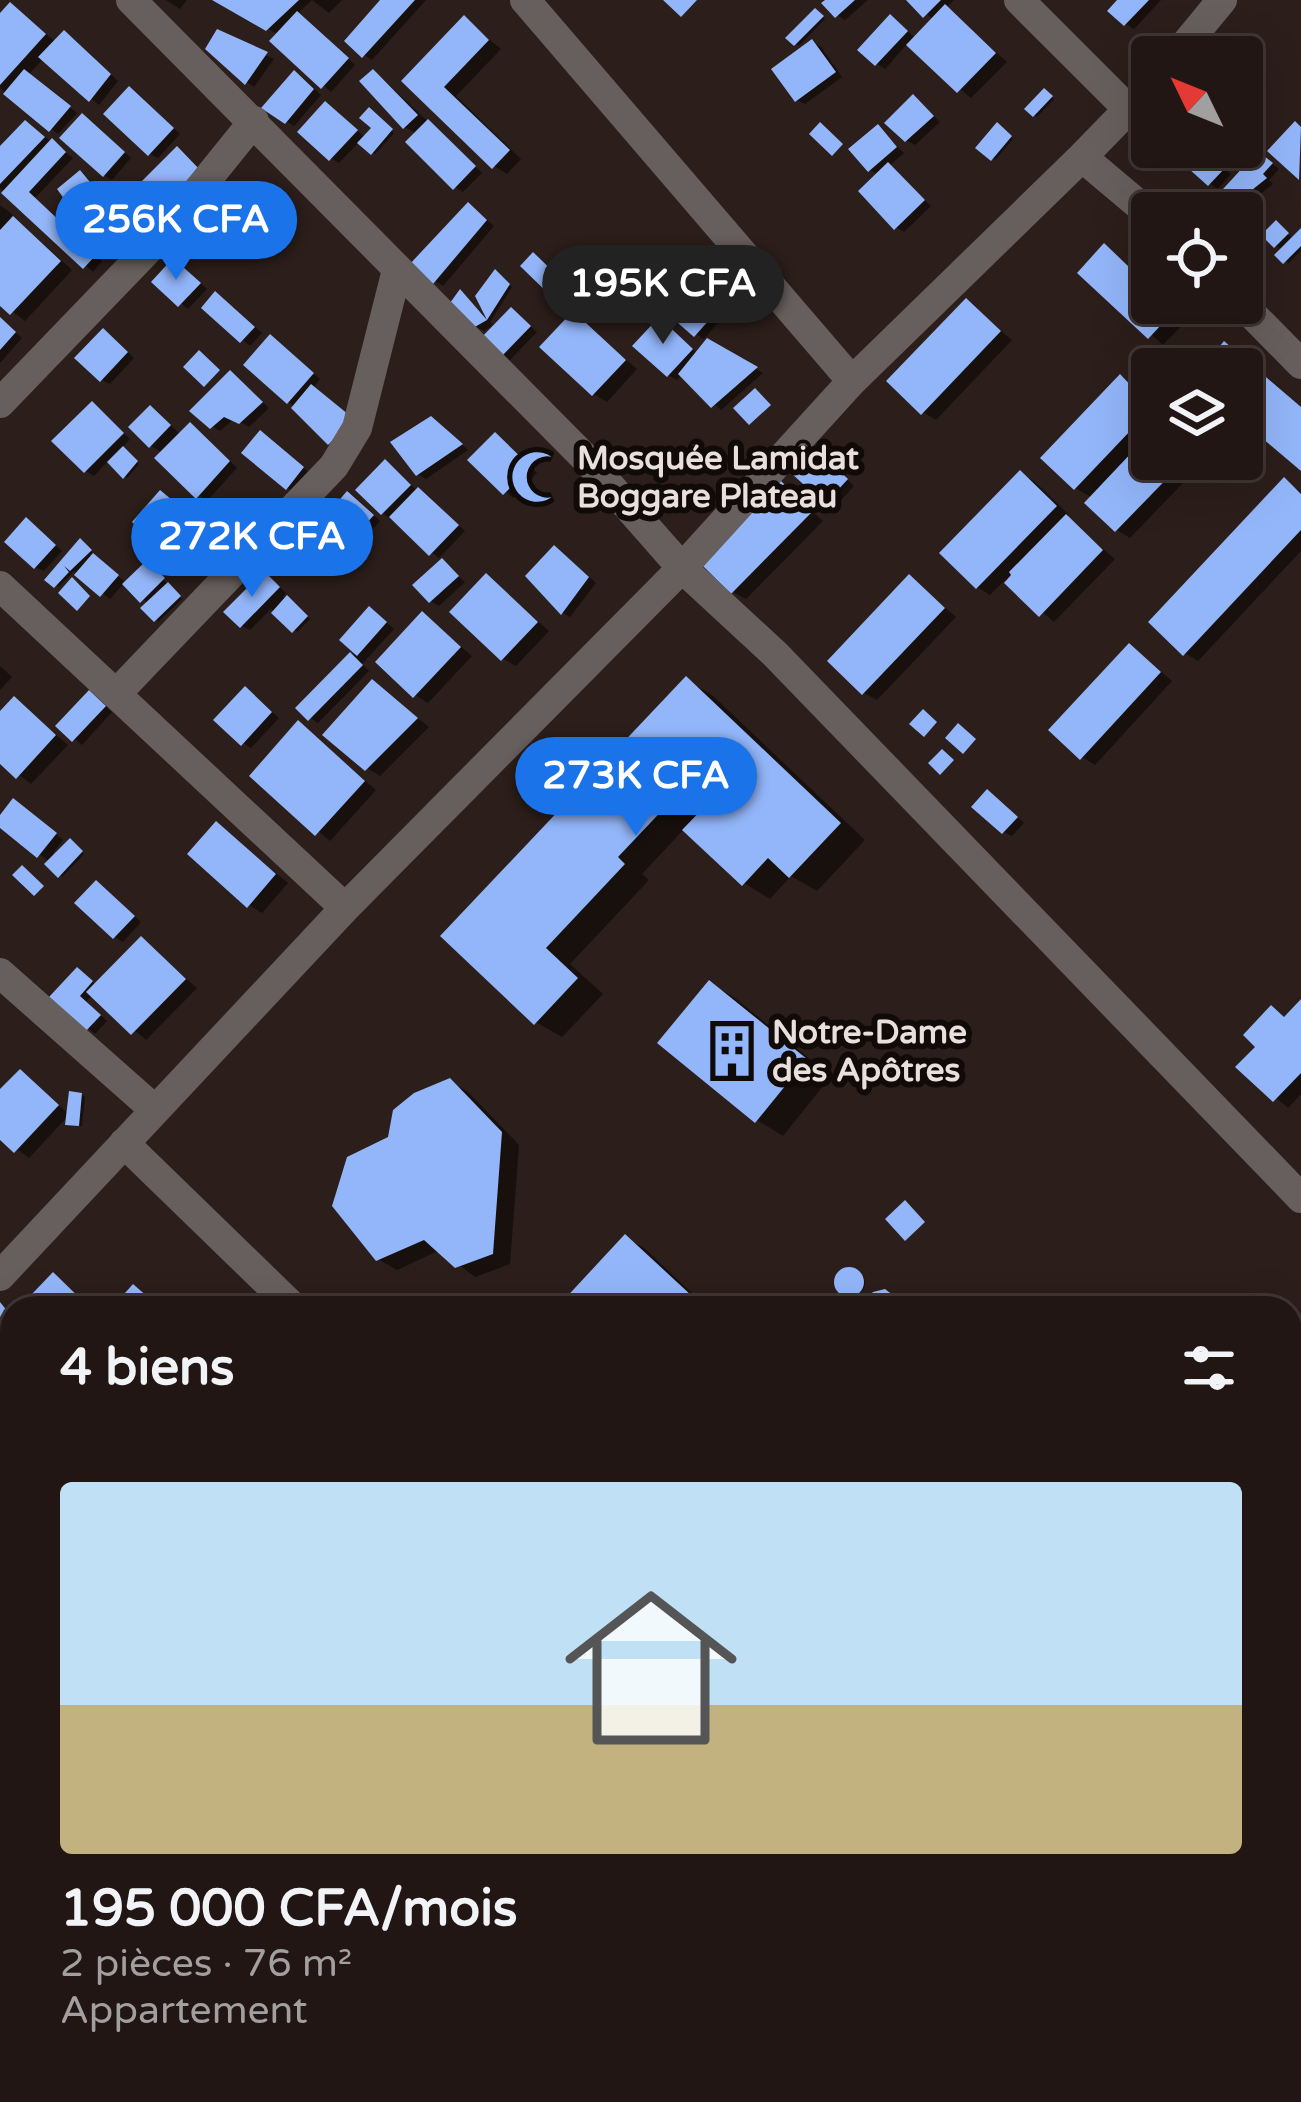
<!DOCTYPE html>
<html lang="fr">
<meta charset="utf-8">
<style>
:root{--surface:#211614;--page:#291f1d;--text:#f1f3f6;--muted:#a29fa0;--line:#3e3534;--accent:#1a73e8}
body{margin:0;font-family:"Varela Round",sans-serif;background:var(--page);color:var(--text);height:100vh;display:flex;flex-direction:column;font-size:45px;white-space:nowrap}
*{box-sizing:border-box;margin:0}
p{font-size:39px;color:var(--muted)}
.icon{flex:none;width:66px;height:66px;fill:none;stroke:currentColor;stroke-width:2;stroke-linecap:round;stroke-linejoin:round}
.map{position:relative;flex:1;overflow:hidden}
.details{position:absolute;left:0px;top:1296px;width:1302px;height:807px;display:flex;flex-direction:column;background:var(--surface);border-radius:36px 36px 0 0;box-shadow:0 12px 48px #0002,0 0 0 3px var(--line)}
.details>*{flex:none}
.needle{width:78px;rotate:313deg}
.controls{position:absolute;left:1131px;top:36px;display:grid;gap:24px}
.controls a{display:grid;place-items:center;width:132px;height:132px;border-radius:12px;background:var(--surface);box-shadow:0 12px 48px #0002,0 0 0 3px var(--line);font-size:60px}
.price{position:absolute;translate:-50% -102px;padding:0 27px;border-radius:42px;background:var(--accent);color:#fff;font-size:39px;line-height:78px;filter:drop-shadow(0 3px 6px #0008)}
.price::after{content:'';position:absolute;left:50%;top:72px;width:36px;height:27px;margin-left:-18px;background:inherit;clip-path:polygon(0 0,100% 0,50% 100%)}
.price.active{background:#222;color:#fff}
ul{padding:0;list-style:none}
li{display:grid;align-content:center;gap:24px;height:636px;padding:0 60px}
li span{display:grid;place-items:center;height:372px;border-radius:12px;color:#555}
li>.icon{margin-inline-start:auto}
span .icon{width:216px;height:216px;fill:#fffc;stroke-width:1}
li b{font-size:51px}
h2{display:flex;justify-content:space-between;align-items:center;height:144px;padding:0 60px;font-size:51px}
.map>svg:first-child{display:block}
.shadow{fill:#0007}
.building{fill:#93b6fa}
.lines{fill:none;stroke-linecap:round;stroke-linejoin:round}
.minor{stroke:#675f5d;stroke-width:30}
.labels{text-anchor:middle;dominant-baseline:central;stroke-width:12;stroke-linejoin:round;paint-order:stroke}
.poi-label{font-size:33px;font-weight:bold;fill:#e9dfdc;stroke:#100a08;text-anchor:start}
</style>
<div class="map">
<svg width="1301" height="2102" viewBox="0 0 1301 2102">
<rect width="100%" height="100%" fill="#2c1e1a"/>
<path class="shadow" d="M166,0H187L180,9Z
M218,0H312L297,14L355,65L331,92L273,41L279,35Z
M312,0H342L329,13Z
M384,0H426L372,60L364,55Z
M829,0H868L845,20L837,15Z
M910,0H954L946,8L1007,62L971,98L908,43L885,69L877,64L899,23L916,39L934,20Z
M1121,0H1161L1134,29L1126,24Z
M11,6L56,42L65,34L73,38L118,81L99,105L44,58L28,75L77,113L58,134L0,88V18Z
M819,13L825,19L799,46L790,38Z
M464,19L501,49L456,96L521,159L507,174L494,166L405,81Z
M218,33L274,59L254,87L247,82Z
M1205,34L1218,41L1231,57H1185Z
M813,42L821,47L842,77L805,104L797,100Z
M1242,75L1254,86L1242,98Z
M303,78L321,95L294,126L265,108Z
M382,78L482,173L463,192L455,187L417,134L405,127Z
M1045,92L1054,99L1037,117L1028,109Z
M138,95L180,134L158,158L150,154Z
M1152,95V126L1140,108Z
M921,103L940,122L915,145L906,140Z
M334,109L365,138L375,128L369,111L394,133L375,154L360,141L339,163L331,158Z
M91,121L131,158L112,180L104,175Z
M998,126L1013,139L995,160L979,147Z
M33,128L73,158L35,198L102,261L93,272L0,188V150Z
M878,128L904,153L889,166L931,206L904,232L896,227L879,175L870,170Z
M1179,147H1200L1231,174L1218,189L1210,184L1189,153Z
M1267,160L1279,169L1269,180L1273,184L1247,205L1239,200Z
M83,175L95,190L92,193L137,231L113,257L104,252L92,197L90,194L75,206L72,204Z
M0,205L13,215L10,218L26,228L72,270L25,321L0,302Z
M476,210L494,226L443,286L412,266Z
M1279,226L1294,240L1301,232V250L1288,264L1283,250L1276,246Z
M1104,247L1152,287V303H1169L1187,320L1163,345L1081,272Z
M541,261L574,291L564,301L556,296Z
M182,267L207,289L188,309L155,282Z
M499,275L512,287L490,322L493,325L484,331L475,326L461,293L488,319L479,296Z
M696,292L724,316L704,339L696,334Z
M224,300L262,333L250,346L205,308Z
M966,302L1012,340L936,420L923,412Z
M512,310L537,332L509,361L500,357Z
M574,315L637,369L607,402L594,394Z
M0,318L22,338L0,363Z
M667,326L698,354L708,342L763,373L721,410L682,374L677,380L668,375Z
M111,336L134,358L110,384L102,380Z
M279,343L320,379L313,388L338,447L288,401Z
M1121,377L1152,403V459H1206L1130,538L1117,530L1093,498L1075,488Z
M238,378L269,408L249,427L234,419L220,431L212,426Z
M100,409L130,439L121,449L139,464L127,478L109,460L94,476L86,471Z
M158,413L181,435L199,431L237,468L206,502L163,453L151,446Z
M440,424L468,450L426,479L418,474Z
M269,439L311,474L296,492L287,488Z
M503,440L537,473L513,498L471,460Z
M823,456L854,486L835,507L827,502Z
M385,463L465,531L439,558L383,513Z
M1021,474L1034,481L1069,515L1066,518L1115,559L1054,622L1005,580L990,595L977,587Z
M1284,481L1301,492V551L1198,661L1185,653Z
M778,482L823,521L746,599L733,592Z
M169,498L185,512L160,540L152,535Z
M356,500L380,521L365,538L357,533Z
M222,515L244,534L225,556L217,551Z
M35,526L62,551L44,571L35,567Z
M84,544L93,553L90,555L127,583L147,563L182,599L158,622L149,604L125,582L110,599L74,571L59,587L48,579Z
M563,554L596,583L570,617L563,613Z
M442,562L465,582L439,606L431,601Z
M487,577L549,631L516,666L502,658Z
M910,578L956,617L877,700L864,693Z
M272,580L286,593L283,597L310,619L297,632L271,609L250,630L242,626Z
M378,615L394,629L362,664L369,671L318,723L310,718L299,708L356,651Z
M423,615L472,656L428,703L415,695Z
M1130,646L1172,681L1095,765L1082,757Z
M0,666L12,677L0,690Z
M686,680L712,695L865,840L817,891L791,876L770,899L744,883L685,828L642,874L649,880L570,964L603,994L562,1037L536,1022L445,936Z
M373,683L429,727L380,776L367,768Z
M253,695L279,718L251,748L243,743Z
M97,699L112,712L82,745L59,726Z
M15,700L68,745L31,784L0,760V716Z
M299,724L376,790L330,841L253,776Z
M995,798L1024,823L1012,836L1004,832Z
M22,807L63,840L53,853L56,856L73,843L84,854L62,877L50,862L0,824V820Z
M217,825L288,883L262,913L249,905Z
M97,883L141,922L123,942L115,937Z
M141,940L197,988L146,1040L93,994L86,1002L107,1021L95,1034L53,997L86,975L97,986Z
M709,983L735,998L831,1076L783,1136L757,1120Z
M1301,1004V1094L1288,1108L1240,1067Z
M20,1073L69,1114L82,1095L85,1097L82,1126L71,1125L69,1115L29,1158L0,1136V1093Z
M449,1081L468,1092L519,1145L510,1264L475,1277L440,1250L397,1270L378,1259L391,1139Z
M626,1238L644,1248L708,1308H571Z
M839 1283a13 13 0 1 1 26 0a13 13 0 1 1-26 0Z
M0,1306L12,1315V1351L0,1363Z
M177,2091H195L188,2099Z
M211,2091H258L267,2100L201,2102Z
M321,2091H368L358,2102H322Z"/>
<path class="building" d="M212,0H299L266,31Z
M380,0H415L362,58L344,41Z
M663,0H697L681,17Z
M825,0H855L835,18L821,3Z
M906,0H941L923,18Z
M1117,0H1149L1124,26L1107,11Z
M10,2L46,34L0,85V13Z
M945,4L996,53L957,93L906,45Z
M815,8L824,16L794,46L785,38Z
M297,11L349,58L321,89L269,41Z
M890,14L908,31L875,66L857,50Z
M464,15L489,40L444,87L510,150L492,169L401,81Z
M217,29L268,52L245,85L205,49Z
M64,30L111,74L89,102L38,57Z
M1204,30L1227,57H1181Z
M812,39L836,72L795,102L771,69Z
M24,69L71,106L49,132L3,94Z
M373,69L418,115L403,129L359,81Z
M294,70L314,89L285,124L261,108Z
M129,86L174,128L148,156L103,114Z
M1044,88L1053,96L1033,117L1024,109Z
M913,94L934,116L905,142L884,123Z
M325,101L358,130L329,161L297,132Z
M369,107L393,129L371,155L357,143L371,128L359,118Z
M82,113L125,152L103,177L59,138Z
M428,119L476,166L453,190L405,142Z
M25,120L45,137L0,184V146Z
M1295,121L1301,127L1299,180L1267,151Z
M820,122L843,144L832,156L809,134Z
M997,122L1012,136L991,161L975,148Z
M878,124L897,147L868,172L848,149Z
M52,138L66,152L29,192L96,255L83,269L1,193Z
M177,146L201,171L144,228L120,203Z
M1191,147H1202L1225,168L1208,186L1179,160Z
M1258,151L1273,163L1263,174L1267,178L1237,202L1223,189Z
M888,162L925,200L894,230L858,191Z
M80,170L94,187L70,207L57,189Z
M94,191L131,224L103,255L66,221Z
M468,202L487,220L433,284L408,266Z
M13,216L61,261L10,315L0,306V230Z
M1276,220L1289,233L1274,248L1261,235Z
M1301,228V246L1283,264L1274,255Z
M1104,243L1152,289V303H1167L1175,310L1148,339L1077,273Z
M533,252L567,285L554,299L520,266Z
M173,258L201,283L178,307L151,282Z
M495,269L510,284L487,320L475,296Z
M687,283L718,310L694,337L663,310Z
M460,289L487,320L473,328L450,303Z
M215,291L255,327L240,343L201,308Z
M966,298L1001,331L921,415L886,381Z
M511,307L531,326L499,359L479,340Z
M573,311L626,360L592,396L539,347Z
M0,317L16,332L0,350Z
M659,317L693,349L667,377L632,346Z
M103,328L128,352L100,382L74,358Z
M270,334L314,373L287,404L243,365Z
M707,338L758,367L711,408L678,374Z
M1224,341L1301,407V471L1242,421V369H1201Z
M1159,348L1177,363L1172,369H1152V379L1141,369Z
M199,350L220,370L204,387L183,367Z
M230,370L263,402L239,424L224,417L210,429L189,411Z
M1120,374L1152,408L1074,490L1040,458Z
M311,384L354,419L328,445L291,408Z
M755,388L771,405L749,425L733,408Z
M92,401L124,433L84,473L51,441Z
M150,405L171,425L149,448L128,427Z
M431,416L463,444L416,476L390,442Z
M190,422L230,461L196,499L154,458Z
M260,430L304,467L286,490L241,453Z
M1152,431V459H1186L1115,532L1084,503Z
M495,432L531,467L503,495L467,460Z
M123,446L138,461L123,479L107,462Z
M814,447L848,479L825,504L791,473Z
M385,459L411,485L381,515L355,490Z
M1020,470L1057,506L976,589L939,553Z
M1284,477L1301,494V530L1183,656L1148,622Z
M778,478L812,512L731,594L697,560Z
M418,487L459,525L429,556L389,517Z
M160,490L178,505L150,538L132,522Z
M347,491L374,515L355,536L329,512Z
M214,506L238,528L215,554L191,532Z
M1066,514L1103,550L1039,617L1004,583L1011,575L1009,572Z
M26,517L56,545L34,569L4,542Z
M80,538L92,550L70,571L64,566L69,572L54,588L44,580Z
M554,545L589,577L561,615L525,576Z
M93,553L119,575L100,597L74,575Z
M442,558L459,576L429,603L412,585Z
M147,560L165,578L140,603L122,584Z
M264,571L280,587L240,628L223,612Z
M486,573L538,622L501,661L449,612Z
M909,574L945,608L862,695L827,661Z
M72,577L90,596L77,611L58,593Z
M168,582L181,596L154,622L140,608Z
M287,595L308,616L292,633L271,613Z
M369,606L387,622L357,656L339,640Z
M422,611L461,647L413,698L375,662Z
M1129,643L1161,672L1080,760L1048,730Z
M350,652L363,665L308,721L295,708Z
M686,676L841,823L789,878L768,858L742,886L682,830L710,801L689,782L618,857L625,864L546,948L578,978L534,1025L440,936Z
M372,679L418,718L365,771L322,735Z
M245,686L272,712L241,746L213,720Z
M89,690L106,706L72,742L55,726Z
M14,696L56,735L16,779L0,764V711Z
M923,709L937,722L924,737L909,724Z
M298,720L365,781L315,836L249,776Z
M958,723L976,739L963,754L945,738Z
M942,749L954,760L940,775L928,763Z
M987,789L1018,817L1002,834L971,807Z
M13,798L57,833L37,858L0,828V815Z
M216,821L276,874L247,908L187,854Z
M70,838L83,851L58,878L44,864Z
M22,865L44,886L34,896L12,875Z
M96,880L135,916L113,939L74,903Z
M141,936L186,979L131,1035L86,992Z
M77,967L93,981L80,996L101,1015L85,1032L49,997Z
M709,980L807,1059L755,1123L657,1043Z
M1301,999V1073L1273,1102L1235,1067L1255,1047L1243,1035L1271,1005L1284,1017Z
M20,1069L59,1105L14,1153L0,1140V1089Z
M450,1078L502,1132L493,1254L455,1268L424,1240L376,1261L332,1206L347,1157L388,1137L393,1110L414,1093Z
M69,1091L82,1093L79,1126L65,1125Z
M905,1200L925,1222L905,1241L885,1219Z
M625,1234L705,1308H566L561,1303Z
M834 1282a15 15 0 1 1 30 0a15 15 0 1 1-30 0Z
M53,1272L90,1308H47L32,1294Z
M133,1284L149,1298L140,1307L125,1293Z
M885,1289L894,1296L897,1308H864L863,1302L873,1292Z
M378,1296L389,1308H355L364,1298Z
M0,1302L12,1317V1339L0,1351Z
M12,1359V1406L0,1394V1371Z
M0,1442L12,1452V1517L0,1506Z
M12,1562V1603L0,1592V1575Z
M1290,1680L1301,1690V1760L1297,1764L1290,1757Z
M0,1745L12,1756V1785L0,1774Z
M0,1846L12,1854V1879L0,1871Z
M2,1899L12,1908L9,1921L0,1913Z
M0,2008L12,2019V2028L0,2040Z
M1301,2067V2102H1267L1278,2091H1290V2078Z
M207,2091H256L245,2102H196Z
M317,2091H356L346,2102H318L312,2097Z
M969,2091H1033L1045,2102H982Z"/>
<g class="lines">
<path class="minor" d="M131,0L587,460L682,568L775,654L1301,1198
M525,0L852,381
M1019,0L1130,111
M1175,57L1222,0
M1082,157L1152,85
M1241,303L1301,364
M0,403L162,235L254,121
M0,586L345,908
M116,694L334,466L357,428L397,270
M0,973L155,1110
M124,1143L294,1308
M0,1276L345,908L682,568L852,381L1082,157L1152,216
M1290,1383L1301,1372
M0,1415L12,1427
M0,1808L12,1820
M0,2056L12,2043
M888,2091L899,2102
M284,2102L295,2091
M618,2102L627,2091"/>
</g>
<defs>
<g id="mosque-bare" transform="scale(4.14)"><path d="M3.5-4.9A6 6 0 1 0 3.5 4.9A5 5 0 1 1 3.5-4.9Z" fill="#93b7fd" stroke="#100a08" stroke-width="2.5" paint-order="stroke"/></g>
<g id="building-bare" transform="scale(4.14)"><path d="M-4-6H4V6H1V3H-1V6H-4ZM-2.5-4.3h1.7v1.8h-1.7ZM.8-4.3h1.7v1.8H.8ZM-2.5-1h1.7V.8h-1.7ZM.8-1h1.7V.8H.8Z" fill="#93b7fd" stroke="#100a08" stroke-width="2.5" paint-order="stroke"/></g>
</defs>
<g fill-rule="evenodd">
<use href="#mosque-bare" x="537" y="477"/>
<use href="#building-bare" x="732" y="1051"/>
</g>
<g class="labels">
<g class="poi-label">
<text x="577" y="458">Mosquée Lamidat<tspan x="577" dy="38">Boggare Plateau</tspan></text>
<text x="772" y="1032">Notre-Dame<tspan x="772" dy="38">des Apôtres</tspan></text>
</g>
</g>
</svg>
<div class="controls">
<a><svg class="needle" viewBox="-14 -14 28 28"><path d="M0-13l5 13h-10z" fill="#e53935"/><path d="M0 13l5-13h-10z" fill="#a29fa0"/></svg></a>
<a><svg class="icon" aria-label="locate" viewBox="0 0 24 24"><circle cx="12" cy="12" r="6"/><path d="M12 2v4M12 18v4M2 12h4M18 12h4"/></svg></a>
<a><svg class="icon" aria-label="layers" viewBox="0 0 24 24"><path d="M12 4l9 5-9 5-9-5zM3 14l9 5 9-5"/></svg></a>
</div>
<b class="price" style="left:176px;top:283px">256K CFA</b>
<b class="price active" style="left:663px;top:347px">195K CFA</b>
<b class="price" style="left:252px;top:600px">272K CFA</b>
<b class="price" style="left:636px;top:839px">273K CFA</b>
<section class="details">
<h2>4 biens<svg class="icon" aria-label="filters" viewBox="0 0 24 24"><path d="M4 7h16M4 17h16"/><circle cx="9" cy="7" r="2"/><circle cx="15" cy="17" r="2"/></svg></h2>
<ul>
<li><span style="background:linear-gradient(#bfe0f5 60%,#c2b280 0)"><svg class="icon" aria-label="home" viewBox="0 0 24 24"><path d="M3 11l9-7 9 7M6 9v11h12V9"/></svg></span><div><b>195 000 CFA/mois</b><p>2 pièces · 76 m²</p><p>Appartement</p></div></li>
</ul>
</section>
</div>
